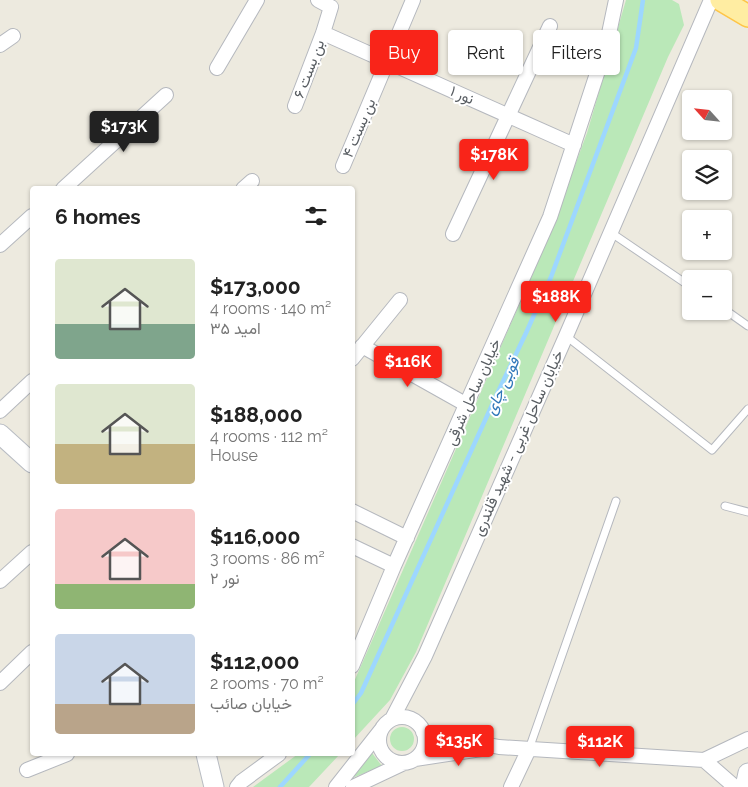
<!DOCTYPE html>
<meta charset="utf-8">
<style>
:root{--surface:#fff;--page:#f2f2f2;--text:#222;--muted:#767676;--accent:#f92419}
body{margin:0;font-family:Raleway,Vazirmatn,sans-serif;background:var(--page);color:var(--text);height:100vh;display:flex;flex-direction:column;font-size:19px;white-space:nowrap}
*{box-sizing:border-box;margin:0}
p{font-size:16px;color:var(--muted)}
.icon{flex:none;width:28px;height:28px;fill:none;stroke:currentColor;stroke-width:2;stroke-linecap:round;stroke-linejoin:round}
.map{position:relative;flex:1;overflow:hidden}
.side{position:absolute;left:30px;top:186px;width:325px;height:570px;display:flex;flex-direction:column;background:var(--surface);border-radius:5px;box-shadow:0 1px 4px #0004}
.side>*{flex:none}
.guide{position:absolute;left:370px;top:30px;width:302px;height:45px;display:flex;gap:10px}
.needle{width:32px;rotate:297deg}
.fabs{position:absolute;left:682px;top:90px;display:grid;gap:10px}
.fabs a{display:grid;place-items:center;width:50px;height:50px;border-radius:5px;background:var(--surface);box-shadow:0 1px 4px #0004;font-size:25px}
.price{position:absolute;translate:-50% -42px;padding:0 11px;border-radius:5px;background:var(--accent);color:#fff;font-size:16px;line-height:32px;filter:drop-shadow(0 1px 2px #0008)}
.price::after{content:'';position:absolute;left:50%;top:30px;width:15px;height:11px;margin-left:-8px;background:inherit;clip-path:polygon(0 0,100% 0,50% 100%)}
.price.on{background:#222;color:#fff}
ul{padding:0;list-style:none}
li{display:flex;align-items:center;gap:15px;height:125px;padding:0 25px}
li span{display:grid;place-items:center;flex:none;width:140px;height:100px;border-radius:5px;color:#555}
li>.icon{margin-inline-start:auto}
span .icon{width:60px;height:60px;fill:#fffc;stroke-width:1}
li b{font-size:21px}
h2{display:flex;justify-content:space-between;align-items:center;height:60px;padding:0 25px;font-size:21px}
.tag{padding:0 18px;border-radius:5px;background:var(--surface);box-shadow:0 1px 4px #0004;font-size:18px;line-height:45px}
.tag.on{background:var(--accent);color:#fff}
.map>svg:first-child{display:block}
.green{fill:#bae8b8}
.lines{fill:none;stroke-linecap:round;stroke-linejoin:round}
.stream{stroke:#9dd7ff;stroke-width:4.5}
.service-casing{stroke:#b5b8be;stroke-width:9}
.minor-casing{stroke:#b5b8be;stroke-width:16}
.secondary-casing{stroke:#b8bcc3;stroke-width:21}
.primary-casing{stroke:#fec547;stroke-width:24}
.service{stroke:#fff;stroke-width:7}
.minor{stroke:#fff;stroke-width:14}
.secondary{stroke:#fff;stroke-width:19}
.primary{stroke:#ffeda2;stroke-width:21}
.labels{text-anchor:middle;dominant-baseline:central;stroke-width:4;stroke-linejoin:round;paint-order:stroke}
.street-label{font-size:15px;fill:#585d62;stroke:#fff}
.water-label{font-size:16px;font-style:italic;fill:#3178ba;stroke:#fff}
</style>
<div class="map">
<svg width="748" height="787" viewBox="0 0 748 787">
<rect width="100%" height="100%" fill="#edeadf"/>
<path class="green" d="M626,0H672L679,4L684,25L668,57L416,652L390,700L353,740V684L544,248L587,133Z
M390 739a12 12 0 1 1 24 0a12 12 0 1 1-24 0Z
M372,753L382,766L352,778Z
M298,754H340L309,787H253Z"/>
<g class="lines">
<path class="stream" d="M352,705L361,693L497,394L526,333L551,277L636,48L643,0
M280,787L310,754"/>
<g class="service-casing">
<path id="service" d="M610,232L691,287
M724,309L748,326
M566,336L712,450L748,409
M725,506L748,512
M529,749L616,501"/>
</g>
<g class="minor-casing">
<path id="minor" d="M323,33L574,145
M0,45L13,36
M217,68L257,0
M295,106L323,33L331,7L318,0
M343,166L413,0
M63,189L166,95
M243,189L252,181
M453,234L550,26
M0,245L32,216
M362,346L467,405
M352,359L400,300
M0,411L32,381
M352,511L407,538
M352,546L394,566
M0,581L32,552
M352,666L394,566L550,217L607,43L616,0
M0,683L32,652
M379 740a23 23 0 1 1 46 0a23 23 0 1 1-46 0Z
M392,719L425,656L566,336L711,0
M423,732L499,747L704,760L748,739
M415,759L488,748
M704,760L735,787
M27,770L67,754
M237,787L241,782L279,754
M336,787L381,730
M353,787L404,763
M511,787L529,749"/>
</g>
<g class="secondary-casing">
<path id="secondary" d="M0,434L32,463
M206,754L214,787
M745,787L748,773"/>
</g>
<g class="primary-casing">
<path id="primary" d="M721,0L748,16"/>
</g>
<use href="#service" class="service"/>
<use href="#minor" class="minor"/>
<use href="#secondary" class="secondary"/>
<use href="#primary" class="primary"/>
</g>
<g class="labels">
<g class="street-label">
<text transform="translate(309 69) rotate(-69)">بن بست ۶</text>
<text transform="translate(462 95) rotate(24)">نور ۱</text>
<text transform="translate(359 128) rotate(-67)">بن بست ۴</text>
<text transform="translate(473 392) rotate(-66)">خیابان ساحل شرقی</text>
<text transform="translate(518 443) rotate(-66)">خیابان ساحل غربی - شهید قلندری</text>
</g>
<g class="water-label">
<text transform="translate(502 386) rotate(-65)">قوبی چای</text>
</g>
</g>
</svg>
<div class="fabs">
<a><svg class="needle" viewBox="-14 -14 28 28"><path d="M0-13l5 13h-10z" fill="#e53935"/><path d="M0 13l5-13h-10z" fill="#767676"/></svg></a>
<a><svg class="icon" aria-label="layers" viewBox="0 0 24 24"><path d="M12 4l9 5-9 5-9-5zM3 14l9 5 9-5"/></svg></a>
<a>+</a>
<a>−</a>
</div>
<b class="price on" style="left:124px;top:153px">$173K</b>
<b class="price" style="left:494px;top:181px">$178K</b>
<b class="price" style="left:556px;top:323px">$188K</b>
<b class="price" style="left:408px;top:388px">$116K</b>
<b class="price" style="left:459px;top:767px">$135K</b>
<b class="price" style="left:600px;top:768px">$112K</b>
<div class="guide">
<a class="tag on">Buy</a>
<a class="tag">Rent</a>
<a class="tag">Filters</a>
</div>
<section class="side">
<h2>6 homes<svg class="icon" aria-label="filters" viewBox="0 0 24 24"><path d="M4 7h16M4 17h16"/><circle cx="9" cy="7" r="2"/><circle cx="15" cy="17" r="2"/></svg></h2>
<ul>
<li><span style="background:linear-gradient(#dfe7d0 65%,#7fa58c 0)"><svg class="icon" aria-label="home" viewBox="0 0 24 24"><path d="M3 11l9-7 9 7M6 9v11h12V9"/></svg></span><div><b>$173,000</b><p>4 rooms · 140 m²</p><p>امید ۳۵</p></div></li>
<li><span style="background:linear-gradient(#dfe7d0 60%,#c2b280 0)"><svg class="icon" aria-label="home" viewBox="0 0 24 24"><path d="M3 11l9-7 9 7M6 9v11h12V9"/></svg></span><div><b>$188,000</b><p>4 rooms · 112 m²</p><p>House</p></div></li>
<li><span style="background:linear-gradient(#f6c9c9 75%,#8fb573 0)"><svg class="icon" aria-label="home" viewBox="0 0 24 24"><path d="M3 11l9-7 9 7M6 9v11h12V9"/></svg></span><div><b>$116,000</b><p>3 rooms · 86 m²</p><p>نور ۲</p></div></li>
<li><span style="background:linear-gradient(#c9d6e8 70%,#b9a48a 0)"><svg class="icon" aria-label="home" viewBox="0 0 24 24"><path d="M3 11l9-7 9 7M6 9v11h12V9"/></svg></span><div><b>$112,000</b><p>2 rooms · 70 m²</p><p>خیابان صائب</p></div></li>
</ul>
</section>
</div>
